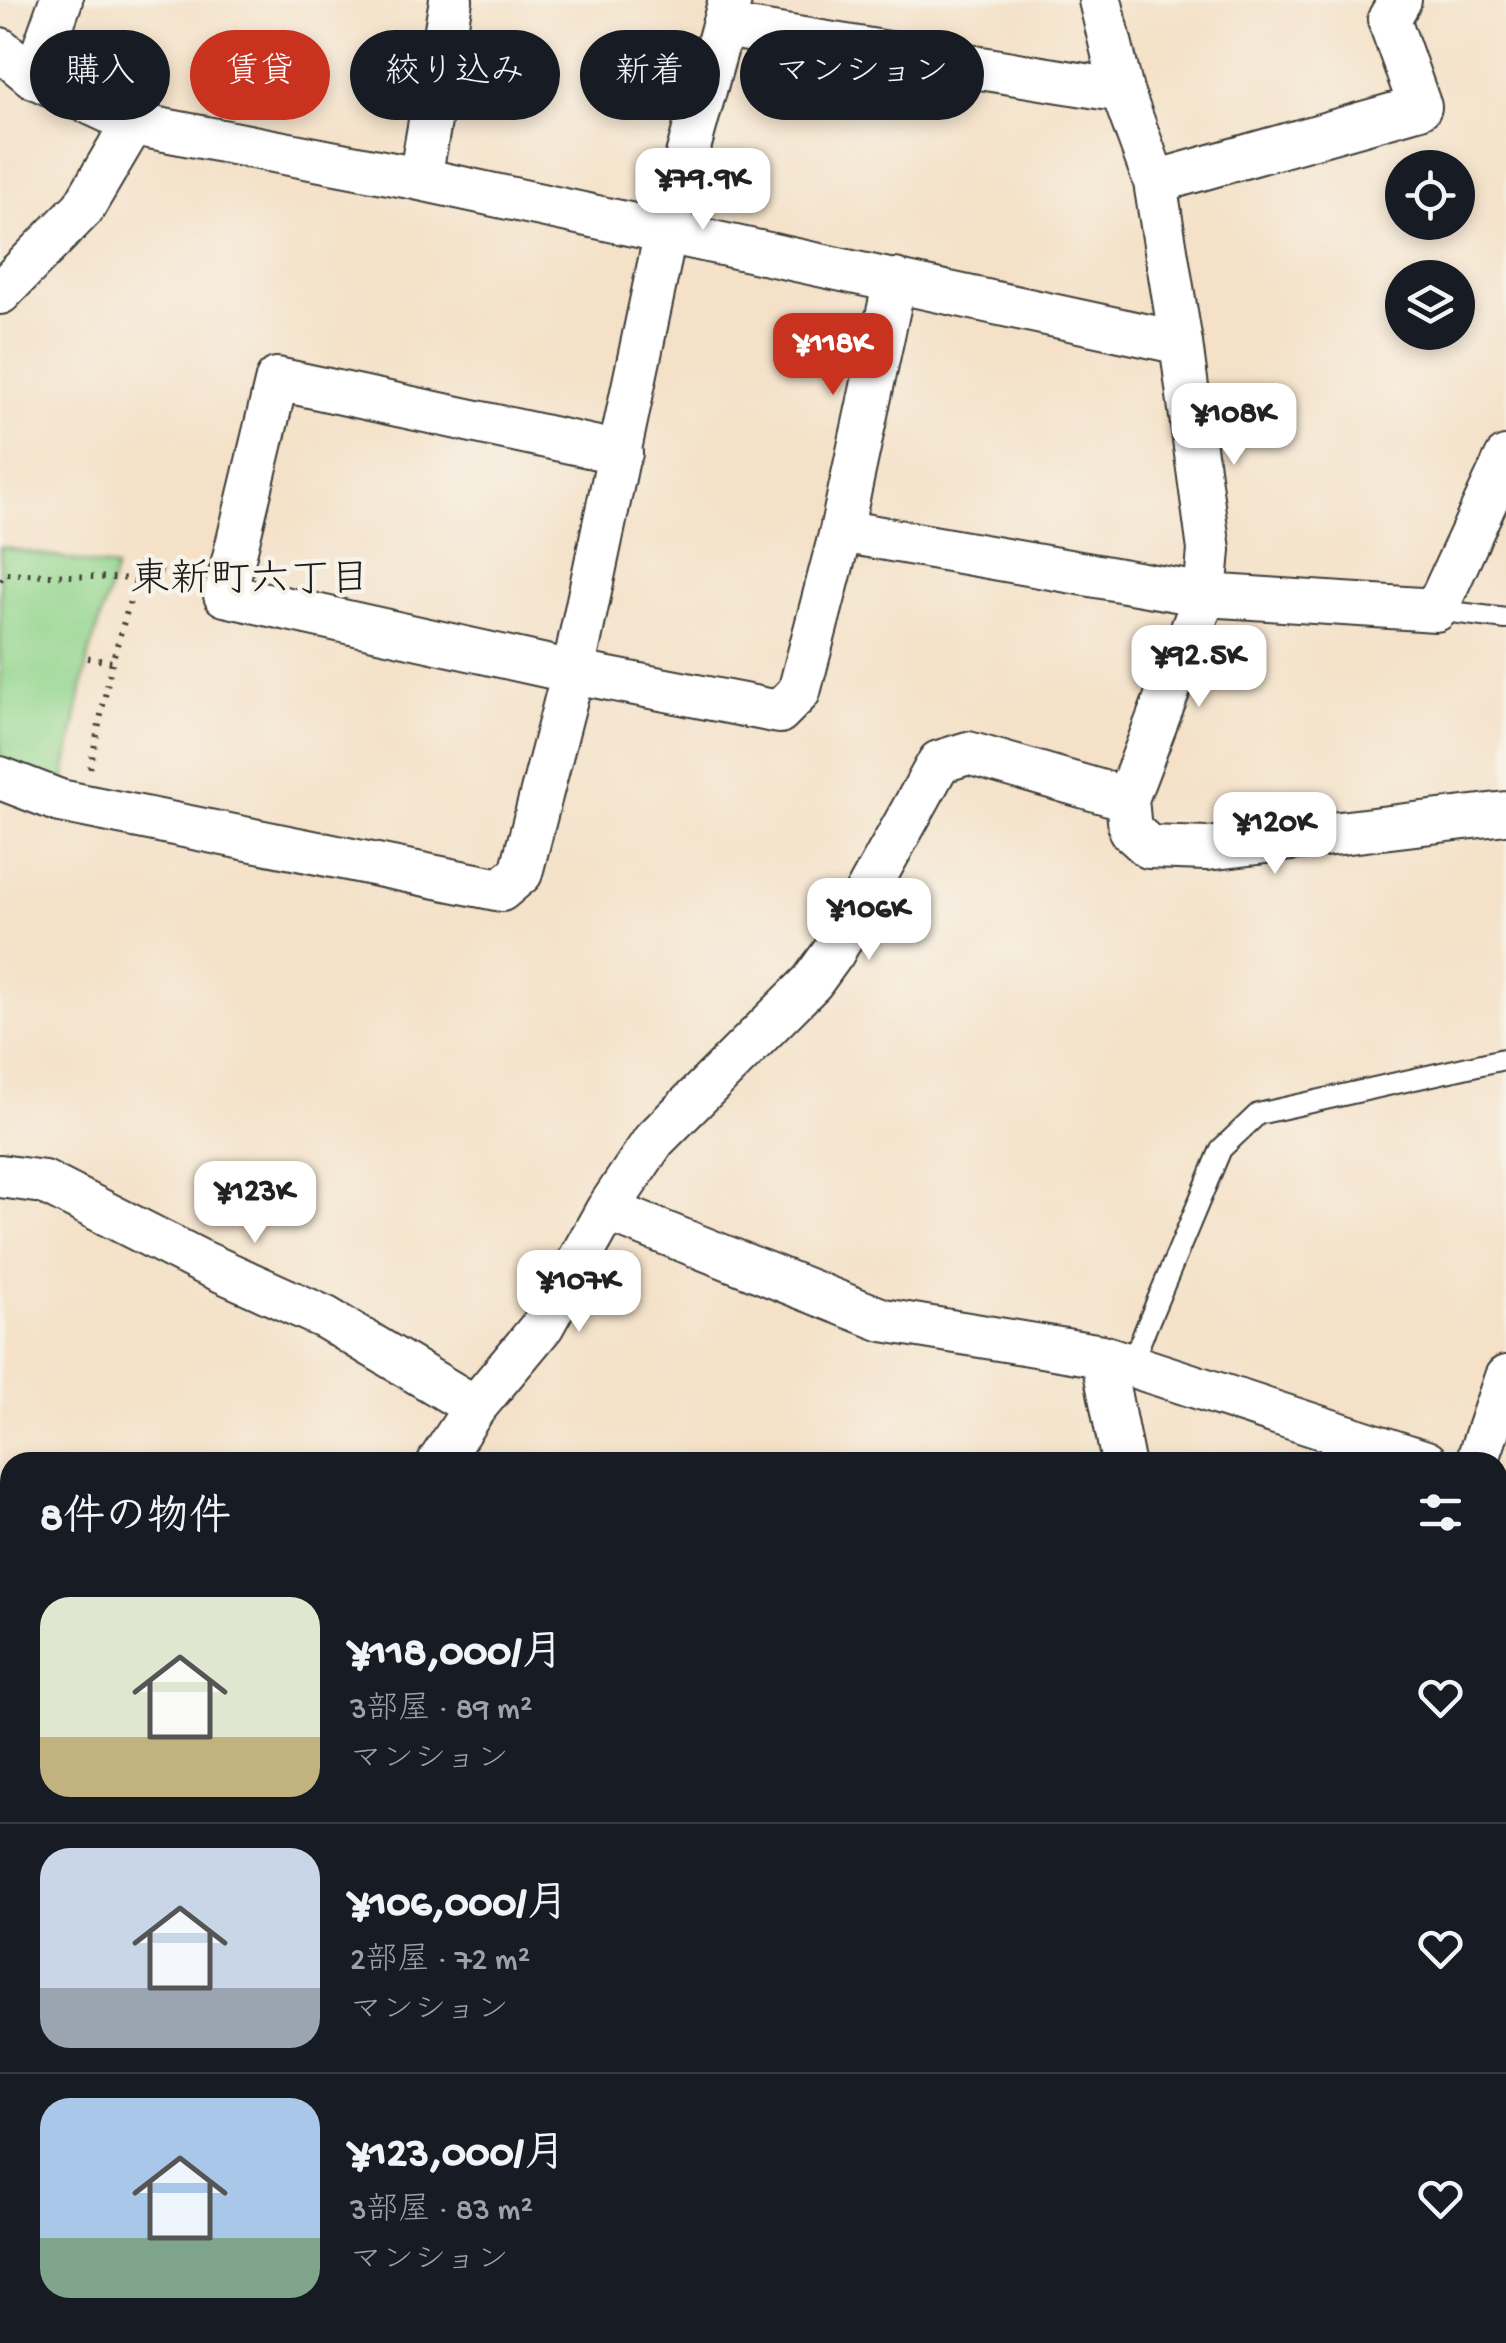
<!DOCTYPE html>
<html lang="ja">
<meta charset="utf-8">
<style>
:root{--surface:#171b24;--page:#242831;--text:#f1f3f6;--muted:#9ea1a6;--line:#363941;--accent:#c8321e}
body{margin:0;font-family:"Gochi Hand","Klee One",sans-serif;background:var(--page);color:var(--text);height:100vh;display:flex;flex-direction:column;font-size:38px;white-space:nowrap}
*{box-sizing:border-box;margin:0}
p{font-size:32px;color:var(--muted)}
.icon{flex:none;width:55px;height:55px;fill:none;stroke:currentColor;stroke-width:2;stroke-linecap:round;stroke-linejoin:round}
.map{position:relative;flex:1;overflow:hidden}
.sheet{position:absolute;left:0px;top:1452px;width:1508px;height:892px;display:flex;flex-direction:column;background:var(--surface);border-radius:30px 30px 0 0;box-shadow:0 5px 15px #0003}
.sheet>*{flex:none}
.top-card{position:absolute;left:30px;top:30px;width:1000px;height:90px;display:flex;gap:20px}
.tools{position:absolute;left:1385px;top:150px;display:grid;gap:20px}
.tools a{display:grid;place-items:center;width:90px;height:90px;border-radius:50%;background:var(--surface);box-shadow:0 5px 15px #0003;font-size:50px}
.price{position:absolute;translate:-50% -85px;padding:0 22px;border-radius:20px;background:#fff;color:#222;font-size:32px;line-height:65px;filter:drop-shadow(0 2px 5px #0008)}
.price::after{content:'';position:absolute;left:50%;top:60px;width:30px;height:22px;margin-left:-15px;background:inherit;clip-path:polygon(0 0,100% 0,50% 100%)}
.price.active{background:var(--accent);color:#fff}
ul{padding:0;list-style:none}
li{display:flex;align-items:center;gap:30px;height:250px;padding:0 40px}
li+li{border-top:2px solid var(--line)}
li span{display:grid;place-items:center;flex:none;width:280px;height:200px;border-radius:30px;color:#555}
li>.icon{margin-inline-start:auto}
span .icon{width:120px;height:120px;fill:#fffc;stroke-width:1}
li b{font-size:42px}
h2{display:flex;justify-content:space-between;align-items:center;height:120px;padding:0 40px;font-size:42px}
.tag{padding:0 35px;border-radius:45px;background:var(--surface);box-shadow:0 5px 15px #0003;font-size:35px;line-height:90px}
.tag.active{background:var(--accent);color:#fff}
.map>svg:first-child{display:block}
.green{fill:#92d58d;stroke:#577854;stroke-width:2.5}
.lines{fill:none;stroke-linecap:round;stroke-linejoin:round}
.lane-casing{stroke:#3c3a36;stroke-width:24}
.street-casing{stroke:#3c3a36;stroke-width:46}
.secondary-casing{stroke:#3c3a36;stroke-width:59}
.path{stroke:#3c3a36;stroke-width:6;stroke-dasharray:2.5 8;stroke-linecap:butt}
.lane{stroke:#fff;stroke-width:20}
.street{stroke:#fff;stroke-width:42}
.secondary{stroke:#fee5c5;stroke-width:55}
.labels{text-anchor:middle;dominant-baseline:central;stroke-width:9;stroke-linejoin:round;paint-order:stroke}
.neighbourhood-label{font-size:40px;fill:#1c1c1c;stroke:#f7f3e8}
</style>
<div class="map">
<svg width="1506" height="2343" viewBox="0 0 1506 2343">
<rect width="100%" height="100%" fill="#f7f3e8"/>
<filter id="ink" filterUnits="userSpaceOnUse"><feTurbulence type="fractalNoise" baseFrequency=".01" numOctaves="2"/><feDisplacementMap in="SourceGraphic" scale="20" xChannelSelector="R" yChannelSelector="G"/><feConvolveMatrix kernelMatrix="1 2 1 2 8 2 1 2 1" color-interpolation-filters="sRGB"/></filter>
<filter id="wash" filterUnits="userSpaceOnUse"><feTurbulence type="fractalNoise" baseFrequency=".0048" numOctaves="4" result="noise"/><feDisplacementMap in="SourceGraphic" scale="40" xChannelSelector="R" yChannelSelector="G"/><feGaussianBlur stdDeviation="2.25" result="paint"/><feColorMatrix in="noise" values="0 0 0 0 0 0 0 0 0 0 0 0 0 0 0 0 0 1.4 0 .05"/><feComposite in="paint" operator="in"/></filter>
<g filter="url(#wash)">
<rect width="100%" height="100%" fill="#f4e1c8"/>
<path class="green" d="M0,547L116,568L88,658L60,801L0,767Z"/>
</g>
<g filter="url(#ink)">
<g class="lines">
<g class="lane-casing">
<path id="lane" d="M1436,610L1506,619
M1130,1366L1221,1149L1258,1114L1504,1059
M1498,1485L1506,1488"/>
</g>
<g class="street-casing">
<path id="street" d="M61,0L34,77L133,123L154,128L420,179L1181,343
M1100,0L1122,91L1155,182L1181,343L1209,550L1205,595L1127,799L1130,830L1149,847L1207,849L1506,813
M723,26L1122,91
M0,49L34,77
M420,179L451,0
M1155,182L1420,107L1389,19L1400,0
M0,293L83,208L133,123
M621,453L277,379L225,595L573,672L666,231L730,0
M841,531L895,280
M0,778L60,801L501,890L521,873L573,672L779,712L799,692L841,531L1205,595L1436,610L1506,458
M0,1176L44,1182L200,1261L326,1318L475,1407
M607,1210L883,1320L1102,1356L1123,1462
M1102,1356L1426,1462
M439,1462L475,1407L543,1325L607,1210L654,1140L812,982L833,953L939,762L968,753L1127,799
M1477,1462L1506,1377
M1498,1879H1506"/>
</g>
<g class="secondary-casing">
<path id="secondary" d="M0,1647L10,1654"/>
</g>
<path class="path" d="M0,580L5,573L136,579
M88,658L112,662
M90,768L112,662L141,564L190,582
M0,2234L10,2219"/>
<use href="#lane" class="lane"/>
<use href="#street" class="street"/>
<use href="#secondary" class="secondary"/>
</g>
</g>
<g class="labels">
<g class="neighbourhood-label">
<text x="250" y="582">東新町六丁目</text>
</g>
</g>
</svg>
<div class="tools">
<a><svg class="icon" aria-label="locate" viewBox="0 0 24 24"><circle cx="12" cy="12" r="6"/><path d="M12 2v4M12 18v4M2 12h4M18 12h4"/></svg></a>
<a><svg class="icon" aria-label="layers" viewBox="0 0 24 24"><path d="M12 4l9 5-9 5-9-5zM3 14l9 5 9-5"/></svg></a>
</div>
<b class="price" style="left:703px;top:233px">¥79.9K</b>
<b class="price active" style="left:833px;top:398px">¥118K</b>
<b class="price" style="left:1234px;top:468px">¥108K</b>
<b class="price" style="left:1199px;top:710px">¥92.5K</b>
<b class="price" style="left:1275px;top:877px">¥120K</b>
<b class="price" style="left:869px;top:963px">¥106K</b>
<b class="price" style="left:255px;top:1246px">¥123K</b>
<b class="price" style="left:579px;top:1335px">¥107K</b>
<div class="top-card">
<a class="tag">購入</a>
<a class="tag active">賃貸</a>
<a class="tag">絞り込み</a>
<a class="tag">新着</a>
<a class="tag">マンション</a>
</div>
<section class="sheet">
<h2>8件の物件<svg class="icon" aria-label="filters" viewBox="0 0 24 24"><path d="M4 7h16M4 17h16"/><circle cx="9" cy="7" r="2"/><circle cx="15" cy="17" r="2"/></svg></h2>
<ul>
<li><span style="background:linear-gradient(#dfe7d0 70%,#c2b280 0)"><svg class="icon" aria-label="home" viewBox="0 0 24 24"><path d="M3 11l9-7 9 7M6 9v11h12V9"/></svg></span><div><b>¥118,000/月</b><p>3部屋 · 89 m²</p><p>マンション</p></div><svg class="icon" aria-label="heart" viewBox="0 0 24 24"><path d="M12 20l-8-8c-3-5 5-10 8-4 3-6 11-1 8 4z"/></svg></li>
<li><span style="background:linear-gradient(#c9d6e8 70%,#9aa5b1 0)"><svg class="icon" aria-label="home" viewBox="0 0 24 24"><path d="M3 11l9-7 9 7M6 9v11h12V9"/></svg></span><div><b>¥106,000/月</b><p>2部屋 · 72 m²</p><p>マンション</p></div><svg class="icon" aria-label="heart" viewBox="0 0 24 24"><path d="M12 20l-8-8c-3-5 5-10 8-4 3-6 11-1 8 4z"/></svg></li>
<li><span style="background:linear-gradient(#a9c7e8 70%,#7fa58c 0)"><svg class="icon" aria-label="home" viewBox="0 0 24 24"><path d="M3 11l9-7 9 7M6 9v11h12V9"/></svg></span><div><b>¥123,000/月</b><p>3部屋 · 83 m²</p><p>マンション</p></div><svg class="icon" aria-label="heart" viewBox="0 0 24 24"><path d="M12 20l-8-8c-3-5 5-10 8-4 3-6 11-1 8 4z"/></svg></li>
</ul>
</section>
</div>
